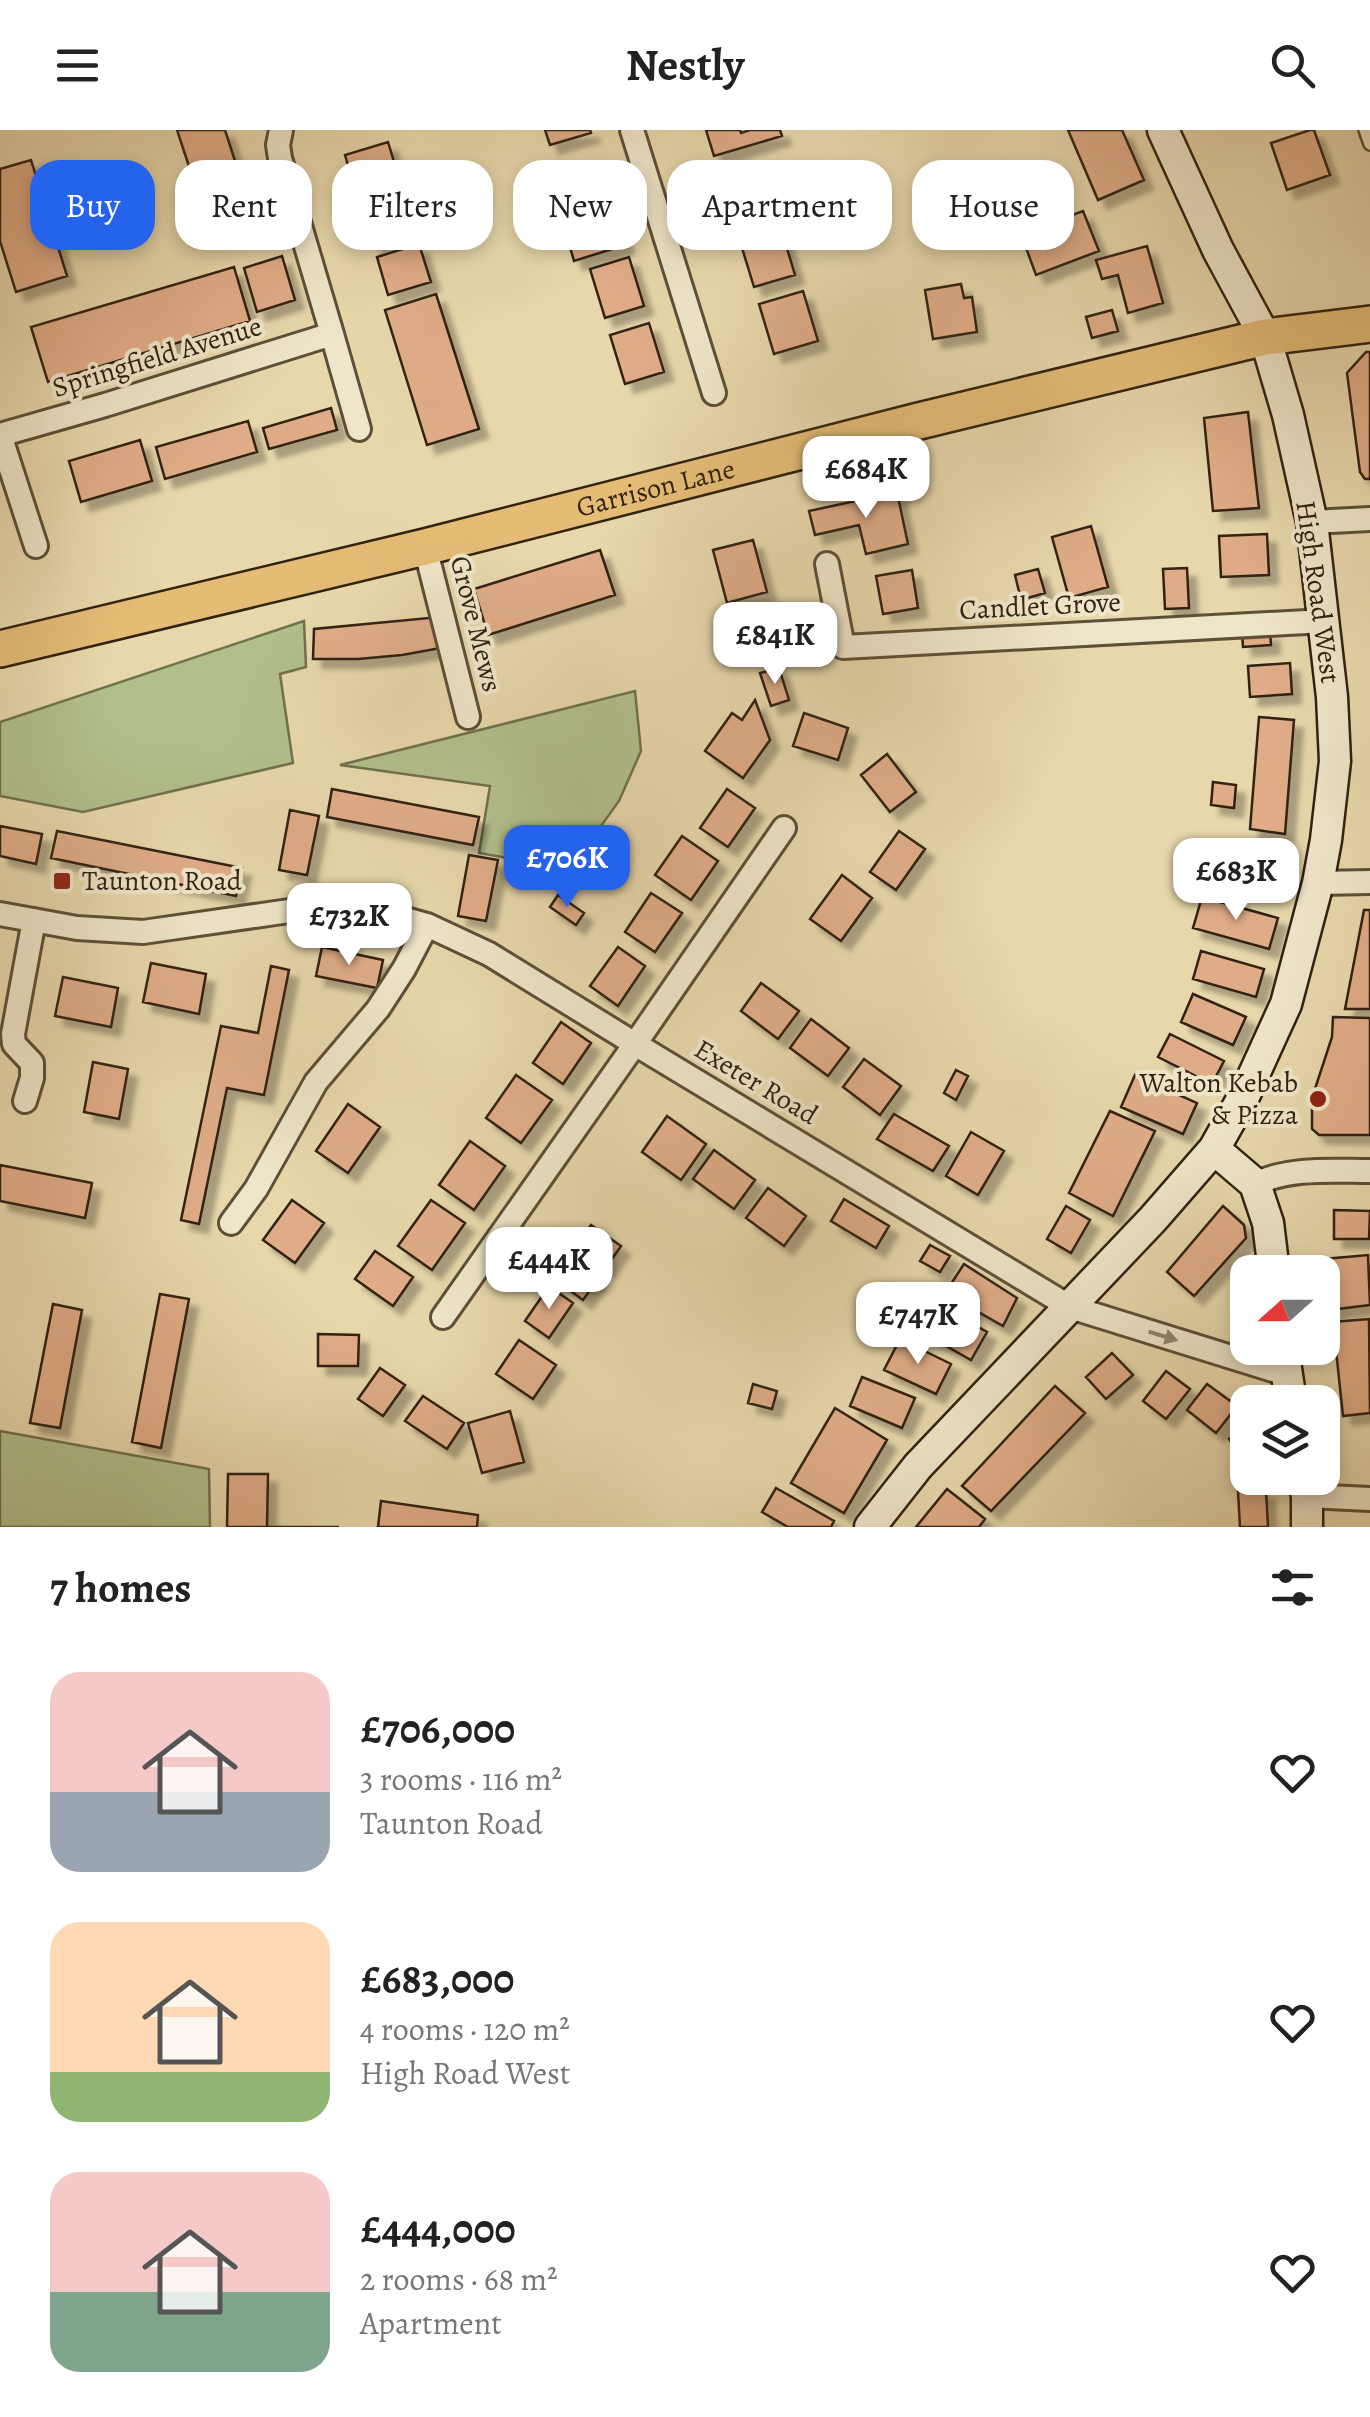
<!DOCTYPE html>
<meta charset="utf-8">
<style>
:root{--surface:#fff;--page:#f2f2f2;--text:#222;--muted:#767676;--accent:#2563eb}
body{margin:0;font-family:Alegreya,serif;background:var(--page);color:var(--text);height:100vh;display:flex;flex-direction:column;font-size:38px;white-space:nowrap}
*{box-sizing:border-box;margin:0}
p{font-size:32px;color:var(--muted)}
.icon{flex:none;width:55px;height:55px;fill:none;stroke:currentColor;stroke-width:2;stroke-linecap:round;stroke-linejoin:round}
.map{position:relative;height:1397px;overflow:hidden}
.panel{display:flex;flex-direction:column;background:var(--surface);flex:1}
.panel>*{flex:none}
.banner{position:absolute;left:30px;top:30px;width:1310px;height:90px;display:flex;gap:20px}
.needle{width:65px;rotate:249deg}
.tools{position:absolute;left:1230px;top:1125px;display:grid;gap:20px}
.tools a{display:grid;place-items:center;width:110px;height:110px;border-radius:20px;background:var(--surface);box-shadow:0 5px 15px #0003;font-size:50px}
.price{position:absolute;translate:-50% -85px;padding:0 22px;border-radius:20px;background:#fff;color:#222;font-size:32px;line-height:65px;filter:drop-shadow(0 2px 5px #0008)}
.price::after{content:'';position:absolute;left:50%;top:60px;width:30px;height:22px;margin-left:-15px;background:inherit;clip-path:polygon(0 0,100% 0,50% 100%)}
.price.active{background:var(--accent);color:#fff}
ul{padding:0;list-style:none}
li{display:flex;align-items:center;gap:30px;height:250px;padding:0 50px}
li span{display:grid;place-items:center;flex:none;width:280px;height:200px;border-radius:30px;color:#555}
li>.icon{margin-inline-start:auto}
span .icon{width:120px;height:120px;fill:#fffc;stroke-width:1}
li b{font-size:42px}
h2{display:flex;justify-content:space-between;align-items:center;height:120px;padding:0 50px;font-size:42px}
.pill{padding:0 35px;border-radius:30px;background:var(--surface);box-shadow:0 5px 15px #0003;font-size:35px;line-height:90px}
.pill.active{background:var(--accent);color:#fff}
header{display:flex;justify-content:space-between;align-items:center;height:130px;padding:0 50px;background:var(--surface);font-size:45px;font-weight:600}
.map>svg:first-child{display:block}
.green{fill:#b1bf8c;stroke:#71704f;stroke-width:2.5}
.building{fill:#dfac87;stroke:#312212;stroke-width:2.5;filter:url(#shadow)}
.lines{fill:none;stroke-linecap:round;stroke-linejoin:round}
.lane-casing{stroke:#5e4f38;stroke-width:16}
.street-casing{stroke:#5e4f38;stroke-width:28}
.secondary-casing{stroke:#312212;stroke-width:35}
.primary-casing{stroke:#312212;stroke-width:40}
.lane{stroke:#efe5c8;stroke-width:11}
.street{stroke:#efe5c8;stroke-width:22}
.secondary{stroke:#efe5c8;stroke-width:30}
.primary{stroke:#e4bc76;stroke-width:35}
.oneway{fill:#90846d}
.poi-dot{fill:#8f2418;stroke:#efe5c8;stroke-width:4}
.labels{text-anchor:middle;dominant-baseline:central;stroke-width:8;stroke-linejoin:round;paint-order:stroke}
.street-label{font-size:28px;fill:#312212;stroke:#efe5c8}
.poi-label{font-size:28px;fill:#312212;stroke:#efe5c8;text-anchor:start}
</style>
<header><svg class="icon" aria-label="menu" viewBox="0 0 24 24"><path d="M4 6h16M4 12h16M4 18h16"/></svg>Nestly<svg class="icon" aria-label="search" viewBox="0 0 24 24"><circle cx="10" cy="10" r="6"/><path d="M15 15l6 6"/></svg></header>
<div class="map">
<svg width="1370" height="1397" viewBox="0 0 1370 1397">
<defs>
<filter id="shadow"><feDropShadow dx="9" dy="9" stdDeviation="2.5" flood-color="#0004"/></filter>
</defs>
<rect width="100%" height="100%" fill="#e7d7ab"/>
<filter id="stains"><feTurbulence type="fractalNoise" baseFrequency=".002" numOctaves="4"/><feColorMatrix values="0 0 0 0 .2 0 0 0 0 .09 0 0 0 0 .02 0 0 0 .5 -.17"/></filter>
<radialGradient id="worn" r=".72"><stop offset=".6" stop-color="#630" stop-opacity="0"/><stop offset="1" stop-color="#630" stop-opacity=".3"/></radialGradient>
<path class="green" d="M304,491L306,537L280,544L293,633L83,682L0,666V592Z
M635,561L641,621L619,671L570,739L479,723L490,656L340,635Z
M0,1301L209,1339L210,1397H0Z"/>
<path class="building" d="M177,0H225L254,90L211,103Z
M545,0H590L591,3L550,15Z
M706,0H740L741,3L750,0H780L782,6L714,26Z
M1068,0H1122L1144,50L1098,70Z
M1310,0H1314L1330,45L1287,60L1271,13Z
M388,12L400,52L357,65L345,25Z
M31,30L67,146L16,162L0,111V39Z
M753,35L765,78L736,86L723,44Z
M404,65L416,102L373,115L361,78Z
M614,78L625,115L574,131L563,93Z
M1083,81L1099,121L1036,145L1021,104Z
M780,95L795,145L754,157L739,108Z
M419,114L431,152L388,165L377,127Z
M1147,116L1163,173L1128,183L1118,145L1102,149L1096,130Z
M282,126L295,170L257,182L244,138Z
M629,127L644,176L605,188L590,139Z
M234,137L250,191L48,252L31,197Z
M961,154L964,168L972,167L977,202L933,209L925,160Z
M803,161L818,211L774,224L759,174Z
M436,164L479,299L427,315L385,180Z
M1112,180L1118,201L1092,208L1086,187Z
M649,193L664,242L625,254L610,205Z
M1366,222H1370V349H1365L1360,342L1347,243Z
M331,278L337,300L269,319L263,298Z
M1248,282L1259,378L1213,381L1204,288Z
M248,291L257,322L165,349L156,317Z
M140,310L152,351L81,372L69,331Z
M897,362L908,414L866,424L859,395L815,405L809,381Z
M1091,396L1108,457L1069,468L1052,407Z
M1267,404L1269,445L1221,447L1219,406Z
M753,410L767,462L727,473L713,420Z
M600,420L615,465L488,505L474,459Z
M1187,438L1189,478L1165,479L1163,439Z
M1038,439L1045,463L1021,470L1015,445Z
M912,440L918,478L883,484L876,446Z
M752,475L760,504L733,510L725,482Z
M439,487L446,517L402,525L358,529H313L314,499Z
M1270,502L1271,515L1243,517L1242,503Z
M1290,533L1292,564L1250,567L1248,536Z
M779,538L789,570L771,576L760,543Z
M755,570L770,610L743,648L705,621L732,583L742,590Z
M804,583L848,598L838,630L793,616Z
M1259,587L1294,590L1285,704L1250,699Z
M887,624L916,662L890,682L861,645Z
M1213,652L1236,655L1234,678L1211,675Z
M332,659L479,687L473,715L327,687Z
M727,659L755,678L728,717L700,698Z
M290,680L319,686L307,745L279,740Z
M0,696L42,704L36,734L0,726Z
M57,701L242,738L236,766L51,728Z
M899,701L925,719L896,760L870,742Z
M682,706L718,731L691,770L655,745Z
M1233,717L1278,724L1273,751L1229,744Z
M469,725L498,730L486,791L458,786Z
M842,745L872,768L841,811L810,789Z
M651,763L682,783L655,822L625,802Z
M558,765L584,783L576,795L550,777Z
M1202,767L1278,788L1269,819L1193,798Z
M1364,780H1370V879H1345Z
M322,817L383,830L377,858L316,846Z
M618,817L645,836L618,876L590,856Z
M1201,821L1264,839L1256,867L1193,849Z
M151,833L206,844L199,884L143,872Z
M271,836L289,840L264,965L227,958L199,1094L181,1090L221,896L258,903Z
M63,847L118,858L111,897L55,886Z
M761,853L799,881L778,909L741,881Z
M1193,864L1246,887L1233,915L1181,892Z
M1333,887L1370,888V1005H1319L1312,999V968L1332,907Z
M811,889L849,918L828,946L790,918Z
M561,892L591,913L563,954L533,933Z
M1170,904L1224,931L1212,954L1158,927Z
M864,929L901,956L880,985L843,957Z
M93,932L128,939L119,989L84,982Z
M956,940L968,946L956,970L944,963Z
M516,945L552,970L521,1013L486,988Z
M1135,945L1197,973L1183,1004L1121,977Z
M348,974L380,997L348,1043L316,1021Z
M1110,981L1155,1001L1113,1086L1069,1063Z
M894,984L949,1016L933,1041L877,1009Z
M667,986L706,1014L681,1050L642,1022Z
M971,1002L1004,1021L978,1065L946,1046Z
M470,1011L505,1036L474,1080L439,1055Z
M714,1020L755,1050L734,1079L693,1049Z
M0,1035L92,1053L85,1088L0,1071Z
M768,1058L806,1086L784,1116L746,1088Z
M844,1069L889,1096L876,1118L831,1091Z
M292,1070L324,1093L295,1133L263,1110Z
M431,1070L465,1093L432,1140L398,1116Z
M1066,1076L1090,1090L1071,1123L1047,1109Z
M1223,1076L1244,1095L1246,1108L1194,1166L1167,1142Z
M1334,1080L1370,1081L1369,1109H1334Z
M591,1095L621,1116L605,1139L575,1117Z
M930,1115L950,1126L940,1142L920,1131Z
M375,1121L413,1147L393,1176L355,1149Z
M1368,1125L1370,1175L1329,1180L1324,1129Z
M569,1127L598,1149L583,1170L553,1148Z
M964,1134L1017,1168L1003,1196L945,1163Z
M549,1156L573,1173L549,1208L525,1191Z
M160,1164L189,1169L161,1318L132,1312Z
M53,1174L82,1180L60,1298L30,1293Z
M941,1176L987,1202L971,1230L925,1204Z
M1369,1189L1370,1283L1343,1286L1333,1192Z
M318,1204L359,1205L358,1236H318Z
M900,1209L951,1234L936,1264L884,1240Z
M519,1210L556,1235L533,1269L496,1244Z
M1112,1223L1133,1245L1106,1269L1086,1247Z
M380,1238L405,1255L383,1286L358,1269Z
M1166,1241L1190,1259L1166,1289L1143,1271Z
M862,1247L915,1268L902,1298L850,1276Z
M753,1254L777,1261L772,1279L748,1273Z
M1207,1254L1237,1276L1216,1303L1187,1280Z
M1055,1256L1085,1283L991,1381L962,1356Z
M423,1266L464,1293L447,1319L405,1291Z
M835,1278L887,1310L844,1383L791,1353Z
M510,1281L524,1332L482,1343L468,1293Z
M1248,1298V1337L1229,1309Z
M228,1344H268L267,1397H339H227Z
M776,1358L834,1391L831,1397H788L762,1382Z
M947,1359L985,1389L979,1397H916Z
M1266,1360L1268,1397H1240L1238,1361Z
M381,1371L478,1385L477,1397H378Z"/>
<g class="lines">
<g class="lane-casing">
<path id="lane" d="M1365,0L1370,14"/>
</g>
<g class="street-casing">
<path id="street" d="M632,0L714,263
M332,204L359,299
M1312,392L1370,389
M36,416L0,305L105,275L332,204L280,28L278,15L281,0
M425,417L468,587
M827,434L843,517L1325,491
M784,698L635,914L1070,1177L1286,1244
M1318,753L1370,752
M0,784L77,798L143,802L296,780L347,781L391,785L427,795L489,824L635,914L443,1187
M25,971L32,948V933L14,914L13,904L34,790
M1255,1054C1290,1037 1332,1041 1370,1041
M231,1093L256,1059L316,952L378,879L404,839L427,795
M1307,1366L1370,1369"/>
</g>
<g class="secondary-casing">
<path id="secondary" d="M1214,1019L1255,1054L1268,1093L1274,1142
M1283,1218L1291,1272
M1303,1348L1307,1366V1397
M870,1397L918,1336L1153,1089L1214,1019L1245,964L1286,874L1318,753L1326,710L1335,631L1332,567L1312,392L1288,285L1265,207L1218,120L1163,0"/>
</g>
<g class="primary-casing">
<g id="primary">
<path id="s1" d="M0,519L425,417L919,291L1265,207L1370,194"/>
</g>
</g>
<use href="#lane" class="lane"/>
<use href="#street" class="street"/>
<use href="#secondary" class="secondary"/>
<use href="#primary" class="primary"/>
</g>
<defs><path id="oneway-solid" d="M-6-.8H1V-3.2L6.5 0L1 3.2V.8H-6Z" transform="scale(2.5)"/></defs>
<use class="oneway" href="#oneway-solid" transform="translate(1163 1206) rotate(17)"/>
<g class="poi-dot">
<rect x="52" y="741" width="20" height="20" rx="5"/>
<circle cx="1318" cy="969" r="10"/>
</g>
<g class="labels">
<g class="street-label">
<text transform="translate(157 227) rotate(-17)">Springfield Avenue</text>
<text stroke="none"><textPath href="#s1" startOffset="675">Garrison Lane</textPath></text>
<text transform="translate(1318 462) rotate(82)">High Road West</text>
<text transform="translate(1040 476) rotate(-3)">Candlet Grove</text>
<text transform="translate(476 494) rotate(76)">Grove Mews</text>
<text transform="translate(756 952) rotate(31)">Exeter Road</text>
</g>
<g class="poi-label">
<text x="82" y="751">Taunton Road</text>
<text x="1298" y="953" text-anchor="end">Walton Kebab<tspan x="1298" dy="32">&amp; Pizza</tspan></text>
</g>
</g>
<rect width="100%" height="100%" filter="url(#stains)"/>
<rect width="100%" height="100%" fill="url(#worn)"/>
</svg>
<div class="tools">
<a><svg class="needle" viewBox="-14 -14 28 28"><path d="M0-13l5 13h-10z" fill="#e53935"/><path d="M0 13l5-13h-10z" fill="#767676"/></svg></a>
<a><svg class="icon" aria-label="layers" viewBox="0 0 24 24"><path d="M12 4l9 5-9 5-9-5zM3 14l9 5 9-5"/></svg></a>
</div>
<b class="price" style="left:866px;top:391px">£684K</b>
<b class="price" style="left:775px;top:557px">£841K</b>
<b class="price active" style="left:567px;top:780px">£706K</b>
<b class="price" style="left:1236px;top:793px">£683K</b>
<b class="price" style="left:349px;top:838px">£732K</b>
<b class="price" style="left:549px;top:1182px">£444K</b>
<b class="price" style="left:918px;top:1237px">£747K</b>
<div class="banner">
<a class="pill active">Buy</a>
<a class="pill">Rent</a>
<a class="pill">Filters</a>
<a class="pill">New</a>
<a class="pill">Apartment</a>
<a class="pill">House</a>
</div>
</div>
<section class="panel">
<h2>7 homes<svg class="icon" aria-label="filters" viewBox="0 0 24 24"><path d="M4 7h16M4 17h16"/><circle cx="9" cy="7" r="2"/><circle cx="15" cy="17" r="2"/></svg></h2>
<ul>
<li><span style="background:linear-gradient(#f6c9c9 60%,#9aa5b1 0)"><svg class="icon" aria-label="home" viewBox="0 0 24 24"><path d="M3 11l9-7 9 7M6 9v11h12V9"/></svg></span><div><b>£706,000</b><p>3 rooms · 116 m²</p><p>Taunton Road</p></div><svg class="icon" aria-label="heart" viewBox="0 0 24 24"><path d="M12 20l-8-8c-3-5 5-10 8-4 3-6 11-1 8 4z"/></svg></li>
<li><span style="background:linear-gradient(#ffd9b3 75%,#8fb573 0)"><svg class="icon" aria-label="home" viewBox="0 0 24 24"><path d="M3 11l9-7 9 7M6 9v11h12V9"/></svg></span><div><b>£683,000</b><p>4 rooms · 120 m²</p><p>High Road West</p></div><svg class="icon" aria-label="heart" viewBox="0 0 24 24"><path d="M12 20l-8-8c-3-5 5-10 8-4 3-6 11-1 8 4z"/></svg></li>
<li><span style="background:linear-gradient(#f6c9c9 60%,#7fa58c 0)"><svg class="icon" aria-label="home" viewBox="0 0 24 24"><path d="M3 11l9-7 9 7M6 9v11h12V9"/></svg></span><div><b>£444,000</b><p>2 rooms · 68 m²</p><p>Apartment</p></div><svg class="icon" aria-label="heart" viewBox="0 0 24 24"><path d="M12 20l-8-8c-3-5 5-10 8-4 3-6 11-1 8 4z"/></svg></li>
</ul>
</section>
